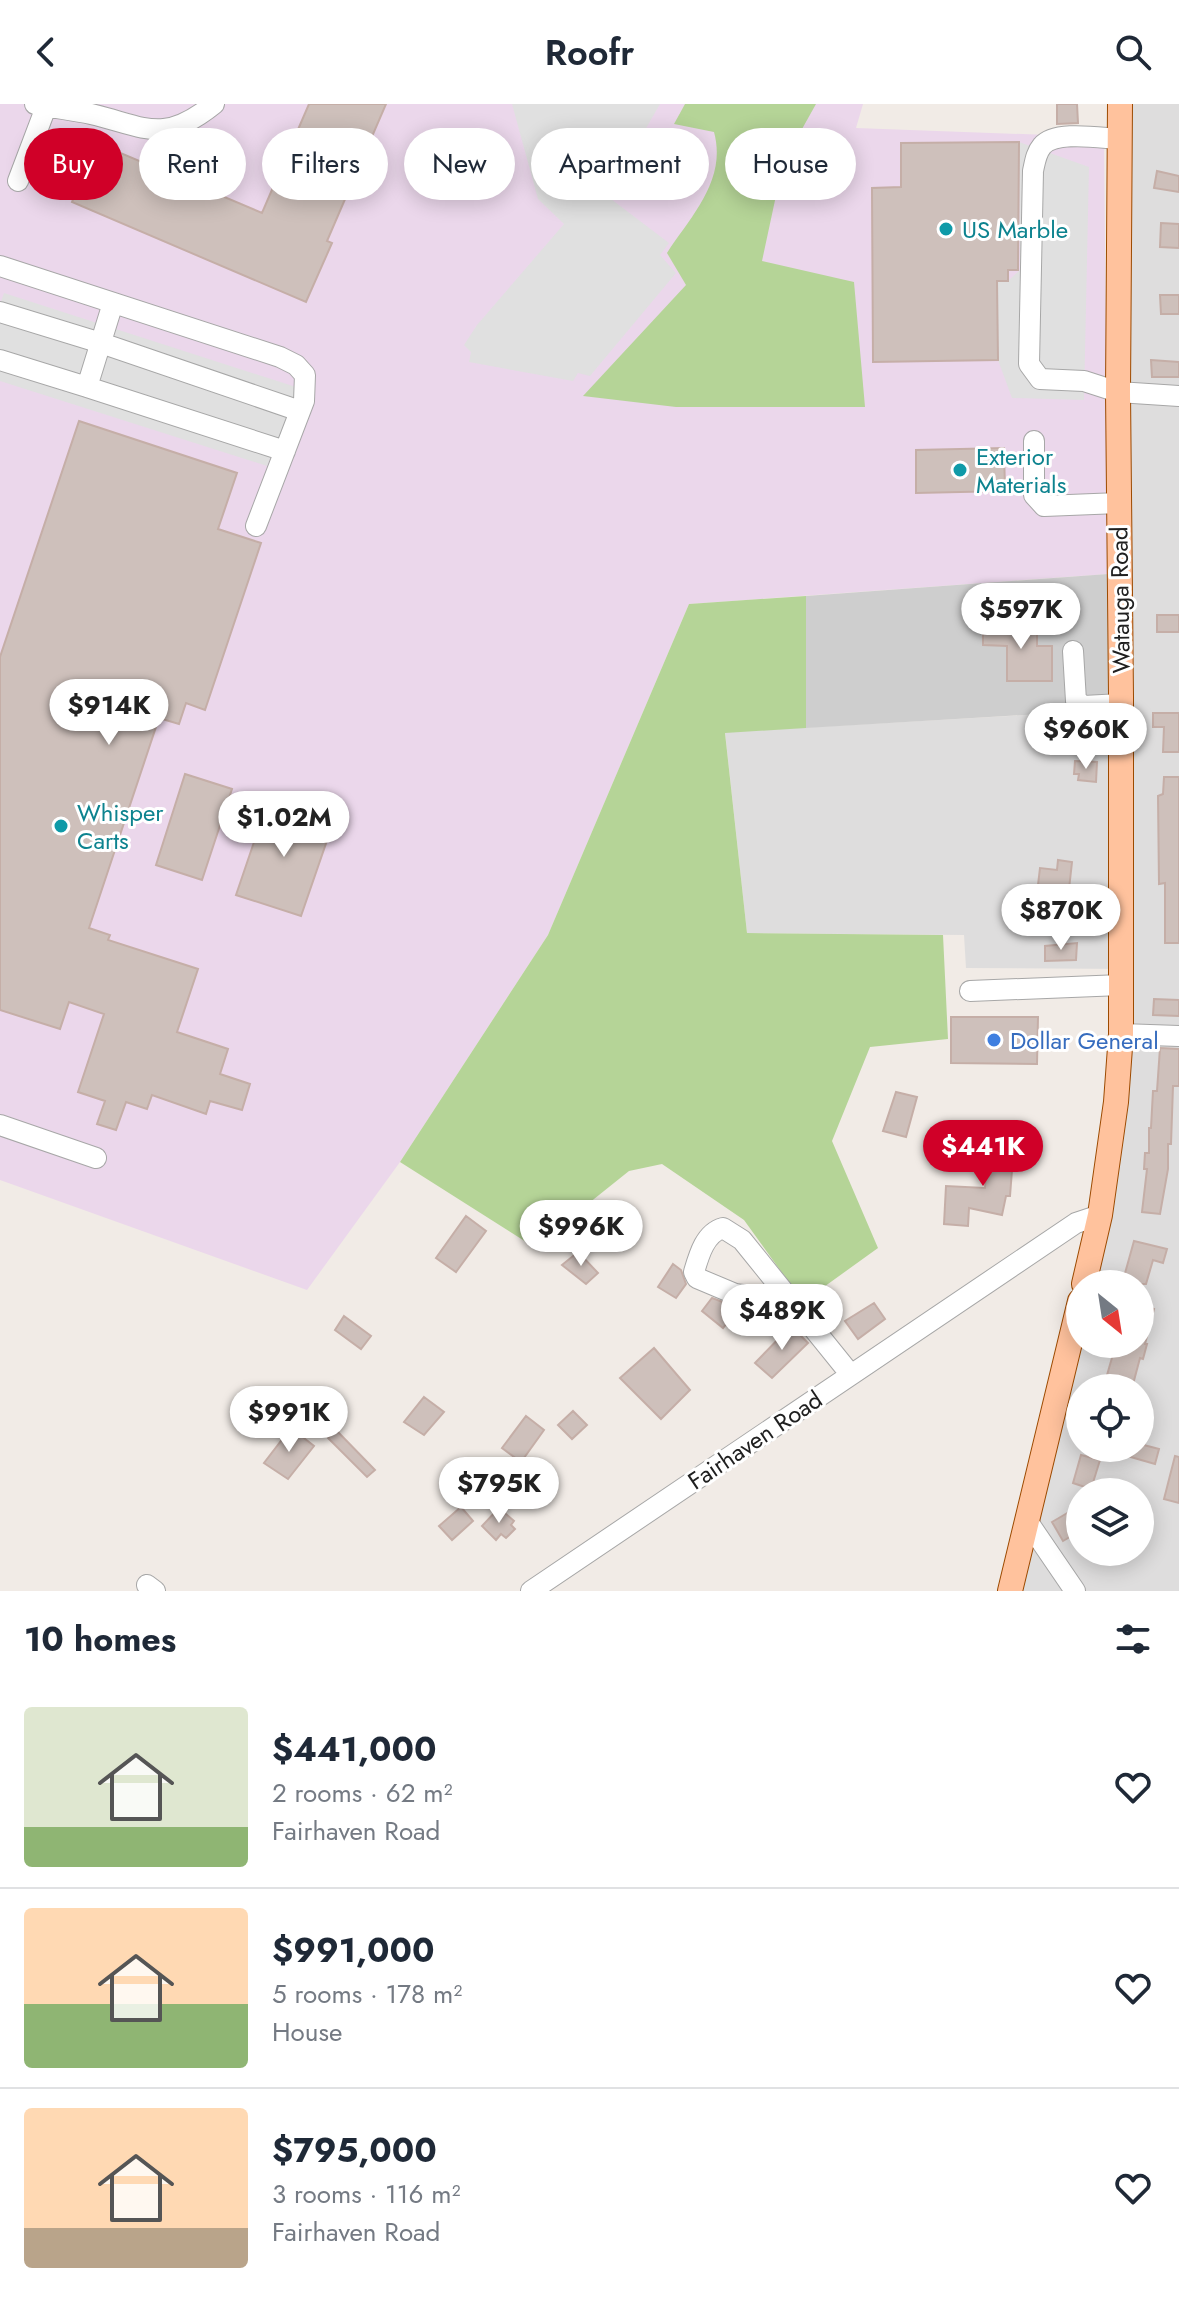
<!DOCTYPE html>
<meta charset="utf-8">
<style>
:root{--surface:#fff;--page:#f2f2f3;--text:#1f2937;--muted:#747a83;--line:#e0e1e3;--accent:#d00028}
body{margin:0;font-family:Jost,sans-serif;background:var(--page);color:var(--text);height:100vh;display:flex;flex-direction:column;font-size:30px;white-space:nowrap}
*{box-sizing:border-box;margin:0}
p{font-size:26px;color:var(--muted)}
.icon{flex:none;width:44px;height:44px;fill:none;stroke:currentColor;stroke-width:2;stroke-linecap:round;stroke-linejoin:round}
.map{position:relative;height:1487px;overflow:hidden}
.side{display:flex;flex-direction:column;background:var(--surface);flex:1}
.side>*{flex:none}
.top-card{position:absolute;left:24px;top:24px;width:1132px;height:72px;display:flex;gap:16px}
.needle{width:52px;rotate:150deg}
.fabs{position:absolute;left:1066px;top:1166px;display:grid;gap:16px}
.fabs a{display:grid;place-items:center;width:88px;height:88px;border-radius:50%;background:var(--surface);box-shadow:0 4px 20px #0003;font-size:40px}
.price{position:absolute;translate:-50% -68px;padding:0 18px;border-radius:28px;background:#fff;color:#222;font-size:26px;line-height:52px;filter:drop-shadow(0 2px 4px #0008)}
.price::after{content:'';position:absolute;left:50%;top:48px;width:24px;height:18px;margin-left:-12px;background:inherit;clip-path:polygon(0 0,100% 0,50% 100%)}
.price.active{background:var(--accent);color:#fff}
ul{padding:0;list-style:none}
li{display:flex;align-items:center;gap:24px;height:200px;padding:0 24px}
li+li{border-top:2px solid var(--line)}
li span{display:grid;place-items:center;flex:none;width:224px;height:160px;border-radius:8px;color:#555}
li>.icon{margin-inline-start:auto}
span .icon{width:96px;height:96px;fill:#fffc;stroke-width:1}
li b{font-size:34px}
h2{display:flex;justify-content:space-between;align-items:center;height:96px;padding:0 24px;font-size:34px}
.chip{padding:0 28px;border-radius:36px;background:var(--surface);box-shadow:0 4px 20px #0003;font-size:28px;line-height:72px}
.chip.active{background:var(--accent);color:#fff}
header{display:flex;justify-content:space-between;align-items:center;height:104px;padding:0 24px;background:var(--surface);font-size:36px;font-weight:600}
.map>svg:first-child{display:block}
.residential{fill:#dedddd;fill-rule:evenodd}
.industrial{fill:#ebd7eb}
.religious{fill:#cecece}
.forest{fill:#b5d497}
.parking{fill:#e0e0e0}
.building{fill:#cec0bb;stroke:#c5aea7;stroke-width:2}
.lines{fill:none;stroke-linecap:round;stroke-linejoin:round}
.minor-casing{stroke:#a7a7a7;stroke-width:22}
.major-casing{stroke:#9c4a00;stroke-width:26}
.minor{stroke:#fff;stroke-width:20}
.major{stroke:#ffc29d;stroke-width:24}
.culture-dot{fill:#0f9aa8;stroke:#fff;stroke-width:3}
.shop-dot{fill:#3f7fe0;stroke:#fff;stroke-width:3}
.labels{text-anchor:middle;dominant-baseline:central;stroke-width:6;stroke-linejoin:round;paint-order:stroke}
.culture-label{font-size:24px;fill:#0d838f;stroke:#fff;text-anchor:start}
.street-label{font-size:24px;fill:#202020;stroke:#fff}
.shop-label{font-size:24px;fill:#366cbe;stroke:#fff;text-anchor:start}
</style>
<header><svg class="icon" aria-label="back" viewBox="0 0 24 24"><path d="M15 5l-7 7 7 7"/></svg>Roofr<svg class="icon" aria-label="search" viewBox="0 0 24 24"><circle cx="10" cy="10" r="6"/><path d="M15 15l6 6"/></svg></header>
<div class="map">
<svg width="1179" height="1487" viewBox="0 0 1179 1487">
<rect width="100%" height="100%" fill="#f1ebe6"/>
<path class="residential" d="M1125,0H1179V1487H1018L1081,1240H1140V1180H1095L1132,865L966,864L964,831L747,829L725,628L1131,605L1130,305ZM1080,1284H1140V1344H1080ZM1080,1388H1140V1448H1080Z"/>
<path class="industrial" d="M0,0H863L856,24L1104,33L1108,470L689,500L548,831L400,1058L307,1186L0,1076Z"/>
<path class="religious" d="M1108,470V606L806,624V492Z"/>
<path class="forest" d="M685,0H816L783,59L762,157L854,178L865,303H676L583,292L686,181L667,149C692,111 727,76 714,28L674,20Z
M806,492V624L725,629L747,829L943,831L948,935L870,943L832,1037L878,1144L803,1198L744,1116L662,1060L629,1067L534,1143L400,1058L548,831L689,500Z"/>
<path class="parking" d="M512,0H660L607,92L669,139L660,151L676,169L590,272L578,269L573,277L469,258L471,248L464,241L477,221L564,120L538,95Z
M1019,38L1089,63L1084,296L1012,294L998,256L997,177H1008L1020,166Z
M4,189L299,284L267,362L0,277V200Z"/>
<path class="building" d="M309,0H386L327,137L332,139L306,198L72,98L97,39L262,109Z
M1057,0H1077L1078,19L1057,20Z
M1019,38L1018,166H1008V177H997L998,256L873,258L872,84L901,83V39Z
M1157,67L1179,72V88L1154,84Z
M1161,119L1179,120V144L1160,143Z
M1160,191H1179V210H1161Z
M1151,256L1179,258V273H1152Z
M79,317L237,369L218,425L261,439L205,606L186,599L179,620L159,614L89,824L110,831L108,836L198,865L177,928L228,945L220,970L250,980L242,1006L210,997L206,1010L152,991L147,1005L126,998L116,1026L97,1020L105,997L78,988L104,910L69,898L60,925L0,906V553Z
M1004,344L1005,387L916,389V346Z
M1157,511H1179V528H1157Z
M983,519H1037V542H1052V577H1007V542L983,541Z
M1153,609H1179V648H1163L1164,623H1153Z
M1075,657L1097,658L1096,678L1078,676L1079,670H1074Z
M185,670L232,685L202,776L156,761Z
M1164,673H1179V839H1165V779L1159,780L1158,692L1163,690Z
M268,697L333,719L301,812L236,791Z
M1058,756L1072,758L1069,785L1038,781L1040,764L1057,766Z
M1077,839L1076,856L1045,857V842Z
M1154,895L1179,896V912L1153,911Z
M951,913H1038L1037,960L951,959Z
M1160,944L1179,945V982H1173L1171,1040H1168V1065L1160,1110L1142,1108L1147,1065H1144L1145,1049H1149V1024H1151L1153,987H1157Z
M896,988L917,993L906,1033L883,1027Z
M988,1039L1014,1040L1010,1092H1006L1002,1111L969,1104L968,1122L944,1120L946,1082L985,1084Z
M466,1112L486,1127L456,1168L436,1154Z
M1134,1137L1167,1145L1163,1159L1153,1156L1146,1180H1122Z
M578,1148L598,1169L586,1180L562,1161Z
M673,1160L681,1166L686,1180L676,1194L658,1183Z
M712,1194L739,1204L723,1224L702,1207Z
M874,1199L885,1215L858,1235L845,1217Z
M1140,1201L1154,1205L1145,1240H1147L1143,1255L1140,1254L1132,1284L1105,1278L1116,1240H1140Z
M344,1212L371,1232L361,1245L335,1226Z
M791,1222L808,1239L772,1274L755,1259Z
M654,1244L690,1286L661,1315L620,1274Z
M424,1293L444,1308L424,1331L404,1318Z
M573,1307L587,1321L572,1335L558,1321Z
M526,1312L544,1326L521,1358L502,1344Z
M291,1324L314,1342L288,1375L264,1359Z
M336,1326L375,1366L367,1373L328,1334Z
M1140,1340L1159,1345L1155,1360L1110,1347L1111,1344H1140Z
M1081,1351L1100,1356L1091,1385L1073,1379Z
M1175,1352L1179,1353V1399L1164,1395Z
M461,1403L473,1417L452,1436L439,1422Z
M499,1404L514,1417L511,1421L515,1425L506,1434L501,1430L496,1436L482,1422Z
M1069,1408L1080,1427L1063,1437L1052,1418Z"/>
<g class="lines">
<g class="minor-casing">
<path id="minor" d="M35,0C53,4 73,6 91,10C146,23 163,41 214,0
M1119,35C1100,34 1055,26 1042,42C1036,49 1035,58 1033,67L1029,260L1040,275L1084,277L1118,288L1179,292
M18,77L46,3
M0,162L280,253L296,261L305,271L304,297L256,422
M113,199L87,283L285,347
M0,208L101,239L300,307
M0,256L87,283
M1034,337V391L1044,402L1119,399
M1073,547L1076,597L1084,602L1121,600
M970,887L1121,881
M1121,930L1179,932
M0,1021L96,1054
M789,1197L735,1190L697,1174L694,1168C699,1151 705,1129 723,1124L742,1136L851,1271
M1028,1418L1075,1487
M147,1481L155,1487
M531,1487L1076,1119L1100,1111"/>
</g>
<g class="major-casing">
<path id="major" d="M1084,1180L1100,1111L1116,998L1121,930V592L1118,288L1120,0
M1010,1487L1080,1197"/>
</g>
<use href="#minor" class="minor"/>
<use href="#major" class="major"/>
</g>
<g class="culture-dot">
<circle cx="946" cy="125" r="8"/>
<circle cx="960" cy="366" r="8"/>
<circle cx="61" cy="722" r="8"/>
</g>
<circle class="shop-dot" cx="994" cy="936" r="8"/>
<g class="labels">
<g class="culture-label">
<text x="962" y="125">US Marble</text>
<text x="976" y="352">Exterior<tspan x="976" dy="28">Materials</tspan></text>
<text x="77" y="708">Whisper<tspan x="77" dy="28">Carts</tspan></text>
</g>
<g class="street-label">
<text transform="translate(1120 496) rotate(-91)">Watauga Road</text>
<text transform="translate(755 1336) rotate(-34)">Fairhaven Road</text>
</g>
<g class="shop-label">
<text x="1010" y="936">Dollar General</text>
</g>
</g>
</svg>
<div class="fabs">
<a><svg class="needle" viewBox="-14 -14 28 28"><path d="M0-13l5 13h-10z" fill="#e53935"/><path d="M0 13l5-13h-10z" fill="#747a83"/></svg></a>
<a><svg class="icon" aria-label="locate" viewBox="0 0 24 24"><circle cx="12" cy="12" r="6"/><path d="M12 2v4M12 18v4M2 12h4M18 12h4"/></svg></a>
<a><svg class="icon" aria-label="layers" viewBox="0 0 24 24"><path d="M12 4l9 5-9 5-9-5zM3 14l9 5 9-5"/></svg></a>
</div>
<b class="price" style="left:1021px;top:547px">$597K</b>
<b class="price" style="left:109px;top:643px">$914K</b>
<b class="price" style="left:1086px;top:667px">$960K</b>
<b class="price" style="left:284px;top:755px">$1.02M</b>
<b class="price" style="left:1061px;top:848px">$870K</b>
<b class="price active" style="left:983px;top:1084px">$441K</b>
<b class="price" style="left:581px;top:1164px">$996K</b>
<b class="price" style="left:782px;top:1248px">$489K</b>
<b class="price" style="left:289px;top:1350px">$991K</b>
<b class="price" style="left:499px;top:1421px">$795K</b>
<div class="top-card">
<a class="chip active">Buy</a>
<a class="chip">Rent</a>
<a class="chip">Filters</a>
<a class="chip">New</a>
<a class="chip">Apartment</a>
<a class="chip">House</a>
</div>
</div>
<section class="side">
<h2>10 homes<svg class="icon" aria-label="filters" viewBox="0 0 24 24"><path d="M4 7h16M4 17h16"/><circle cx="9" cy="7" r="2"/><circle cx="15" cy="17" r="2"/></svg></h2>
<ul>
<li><span style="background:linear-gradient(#dfe7d0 75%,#8fb573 0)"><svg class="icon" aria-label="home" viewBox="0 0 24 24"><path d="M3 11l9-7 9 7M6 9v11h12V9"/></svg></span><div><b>$441,000</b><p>2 rooms · 62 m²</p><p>Fairhaven Road</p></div><svg class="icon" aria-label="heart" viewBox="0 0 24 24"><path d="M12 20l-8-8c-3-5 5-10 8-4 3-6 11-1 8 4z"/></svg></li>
<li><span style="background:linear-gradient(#ffd9b3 60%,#8fb573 0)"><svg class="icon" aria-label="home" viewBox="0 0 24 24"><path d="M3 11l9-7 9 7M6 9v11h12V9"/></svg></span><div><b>$991,000</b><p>5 rooms · 178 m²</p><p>House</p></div><svg class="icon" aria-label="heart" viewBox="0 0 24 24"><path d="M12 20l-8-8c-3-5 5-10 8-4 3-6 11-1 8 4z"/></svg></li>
<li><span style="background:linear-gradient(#ffd9b3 75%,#b9a48a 0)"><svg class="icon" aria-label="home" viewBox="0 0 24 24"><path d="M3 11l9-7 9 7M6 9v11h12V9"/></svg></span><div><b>$795,000</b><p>3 rooms · 116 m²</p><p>Fairhaven Road</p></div><svg class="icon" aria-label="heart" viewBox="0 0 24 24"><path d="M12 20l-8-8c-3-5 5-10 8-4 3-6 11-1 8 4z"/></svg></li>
</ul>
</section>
